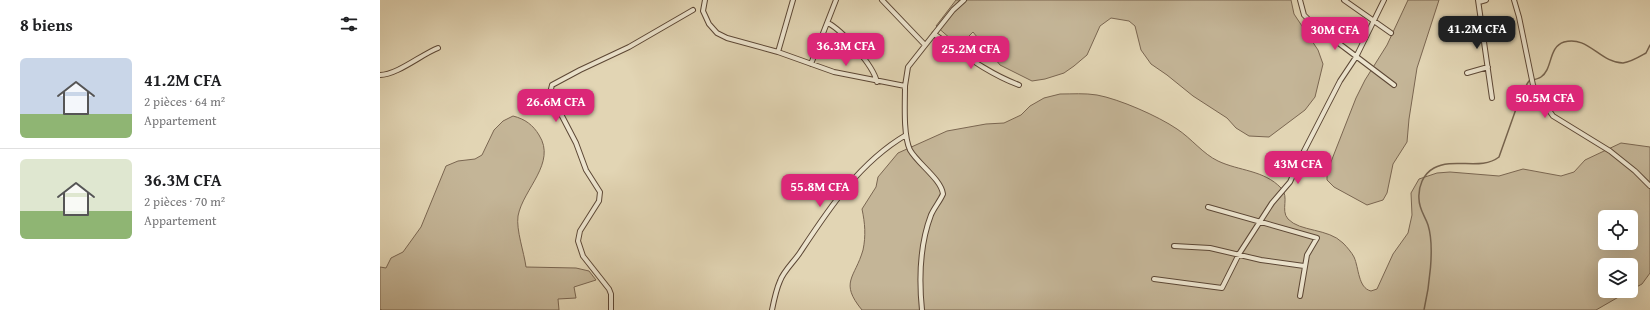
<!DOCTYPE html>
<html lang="fr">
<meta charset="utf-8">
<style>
:root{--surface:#fff;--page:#f2f2f2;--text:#202124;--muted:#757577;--line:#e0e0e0;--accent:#db2777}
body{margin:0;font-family:"Gentium Book Plus",serif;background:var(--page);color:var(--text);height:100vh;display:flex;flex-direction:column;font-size:15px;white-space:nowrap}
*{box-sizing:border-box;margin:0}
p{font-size:13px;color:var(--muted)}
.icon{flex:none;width:22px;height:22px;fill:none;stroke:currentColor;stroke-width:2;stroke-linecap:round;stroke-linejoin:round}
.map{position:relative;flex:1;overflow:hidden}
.details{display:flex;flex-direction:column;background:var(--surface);width:380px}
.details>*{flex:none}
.fabs{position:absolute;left:1218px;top:210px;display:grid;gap:8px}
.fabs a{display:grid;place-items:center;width:40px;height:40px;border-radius:6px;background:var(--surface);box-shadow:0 4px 16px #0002;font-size:20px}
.price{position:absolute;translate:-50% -34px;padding:0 9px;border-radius:8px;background:var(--accent);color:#fff;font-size:13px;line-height:26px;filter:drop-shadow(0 1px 2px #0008)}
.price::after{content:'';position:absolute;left:50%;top:24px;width:12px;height:9px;margin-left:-6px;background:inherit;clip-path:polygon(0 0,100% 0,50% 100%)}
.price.on{background:#222;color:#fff}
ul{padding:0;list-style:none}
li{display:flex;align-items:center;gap:12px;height:100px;padding:0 20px}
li+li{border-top:1px solid var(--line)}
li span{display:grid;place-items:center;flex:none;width:112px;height:80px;border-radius:6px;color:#555}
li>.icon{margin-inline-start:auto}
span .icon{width:48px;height:48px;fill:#fffc;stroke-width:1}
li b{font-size:17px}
h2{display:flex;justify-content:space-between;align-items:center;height:48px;padding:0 20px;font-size:17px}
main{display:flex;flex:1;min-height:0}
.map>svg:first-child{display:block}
.green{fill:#c4b597;stroke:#7a6651;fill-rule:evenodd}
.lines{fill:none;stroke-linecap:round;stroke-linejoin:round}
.stream{stroke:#76634e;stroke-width:1.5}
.minor-casing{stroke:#5c4735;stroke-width:6}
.minor{stroke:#ece4ce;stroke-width:4}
</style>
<main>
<section class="details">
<h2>8 biens<svg class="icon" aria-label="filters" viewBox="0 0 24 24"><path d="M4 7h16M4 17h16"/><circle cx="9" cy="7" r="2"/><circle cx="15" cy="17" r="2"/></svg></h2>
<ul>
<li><span style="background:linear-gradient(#c9d6e8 70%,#8fb573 0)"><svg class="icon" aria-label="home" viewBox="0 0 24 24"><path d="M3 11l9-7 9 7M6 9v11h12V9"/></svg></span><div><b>41.2M CFA</b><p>2 pièces · 64 m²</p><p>Appartement</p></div></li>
<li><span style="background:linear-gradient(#dfe7d0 65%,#8fb573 0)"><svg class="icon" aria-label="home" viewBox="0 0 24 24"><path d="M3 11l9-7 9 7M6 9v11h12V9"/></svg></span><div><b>36.3M CFA</b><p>2 pièces · 70 m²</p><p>Appartement</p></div></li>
</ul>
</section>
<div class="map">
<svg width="1270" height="310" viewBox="0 0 1270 310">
<rect width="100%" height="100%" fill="#e2d5b4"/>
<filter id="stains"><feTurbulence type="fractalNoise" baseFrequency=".005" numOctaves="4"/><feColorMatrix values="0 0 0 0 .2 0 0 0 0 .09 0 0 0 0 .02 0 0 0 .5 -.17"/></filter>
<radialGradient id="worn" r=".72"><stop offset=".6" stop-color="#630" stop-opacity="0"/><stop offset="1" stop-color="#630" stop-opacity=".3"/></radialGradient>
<path class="green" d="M576,0H911L914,14L938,50L943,64L935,97L925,110L889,137L869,136L856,128L847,118L813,96L787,75L771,64L761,50L755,26L749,21L731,18L720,26L707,55L694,66L684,73L665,79L652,81L620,65L593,32L579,46L556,26Z
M1028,0H1059L1037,68L1029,119L1027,142L1013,164L1007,193L1003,200L987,205L954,187L947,180V172L976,98L985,80L1007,45Z
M680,94C692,94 705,93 717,95C739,99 778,116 797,129C811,138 823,154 838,161C859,171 884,170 901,188C910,197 900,210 908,219C920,232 948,228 963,243C967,247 972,253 974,257C979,268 978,288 991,291L997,289L1013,254L1028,233L1032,215L1031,193L1039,179L1057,173L1070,172L1119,176L1143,169L1181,176L1194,172L1205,160L1241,143L1270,147V273L1262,284L1251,290V265H1225V291H1249L1216,310H482C459,282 475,278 483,250C486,236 485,223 482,209L496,187L498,177L518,153L567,131L606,124L624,123L641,115L650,106L664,98ZM1225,217H1251V243H1225Z
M133,116C145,119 153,125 159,135C177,163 143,189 138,216C136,230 144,252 146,267L196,268L209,271L216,280L194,287L196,298L178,299L179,310H0V267L6,268L11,258L23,252L41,227L66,166L78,161L95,159L102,155L114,130L123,121Z"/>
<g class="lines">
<path class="stream" d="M0,310H1
M1044,310C1049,288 1055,247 1048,225C1045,216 1039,209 1039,199C1038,187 1043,174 1054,168C1074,157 1101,171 1119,157L1136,109L1147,84L1149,81C1153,80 1158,79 1161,77C1173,69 1168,47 1184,42C1208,35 1220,63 1243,63C1251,62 1259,57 1266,53L1270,45"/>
<g class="minor-casing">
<path id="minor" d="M325,0L323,11L329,24L337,33L347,38L398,52L454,72L525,86L528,67L573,10L584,0
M502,0L545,45
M920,0L924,15L932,23L1014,85
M964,0L1011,33
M1098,0L1112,98
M1134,0L1139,17L1153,85L1158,95L1173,116L1230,151L1255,171L1270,186
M1099,2L1106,0
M448,23C463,31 493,65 497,82
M554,34C582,53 607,73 639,85
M398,52L413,0
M431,64L456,0
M1087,73L1108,67
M0,75C17,75 42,54 58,48
M525,86C525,103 523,135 530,150C538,164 561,179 563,194C560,201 554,208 551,215C540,244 539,280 542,310
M828,207L937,238L927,255L920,296
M794,246L830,248L881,260L924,266
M774,279L842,288L859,254L892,203L910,182L924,151L960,81L976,57L1004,0
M231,310V294L229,289L203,256L198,241L200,231L219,201L220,192L206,170L196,143L170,93L172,85L200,70L249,47L313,10
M392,310C394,300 396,290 400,281C404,270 415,261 421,251C450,207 480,162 526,135"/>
</g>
<use href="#minor" class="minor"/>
</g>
<rect width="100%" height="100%" filter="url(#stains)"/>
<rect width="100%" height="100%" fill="url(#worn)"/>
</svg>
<div class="fabs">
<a><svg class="icon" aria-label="locate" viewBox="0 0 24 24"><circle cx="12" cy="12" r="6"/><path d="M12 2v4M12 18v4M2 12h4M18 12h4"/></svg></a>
<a><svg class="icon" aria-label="layers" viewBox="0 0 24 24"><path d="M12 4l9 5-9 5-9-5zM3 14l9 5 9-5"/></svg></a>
</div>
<b class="price on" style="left:1097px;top:50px">41.2M CFA</b>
<b class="price" style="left:955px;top:51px">30M CFA</b>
<b class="price" style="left:466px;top:67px">36.3M CFA</b>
<b class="price" style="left:591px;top:70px">25.2M CFA</b>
<b class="price" style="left:1165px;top:119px">50.5M CFA</b>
<b class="price" style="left:176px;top:123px">26.6M CFA</b>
<b class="price" style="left:918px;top:185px">43M CFA</b>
<b class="price" style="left:440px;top:208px">55.8M CFA</b>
</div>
</main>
